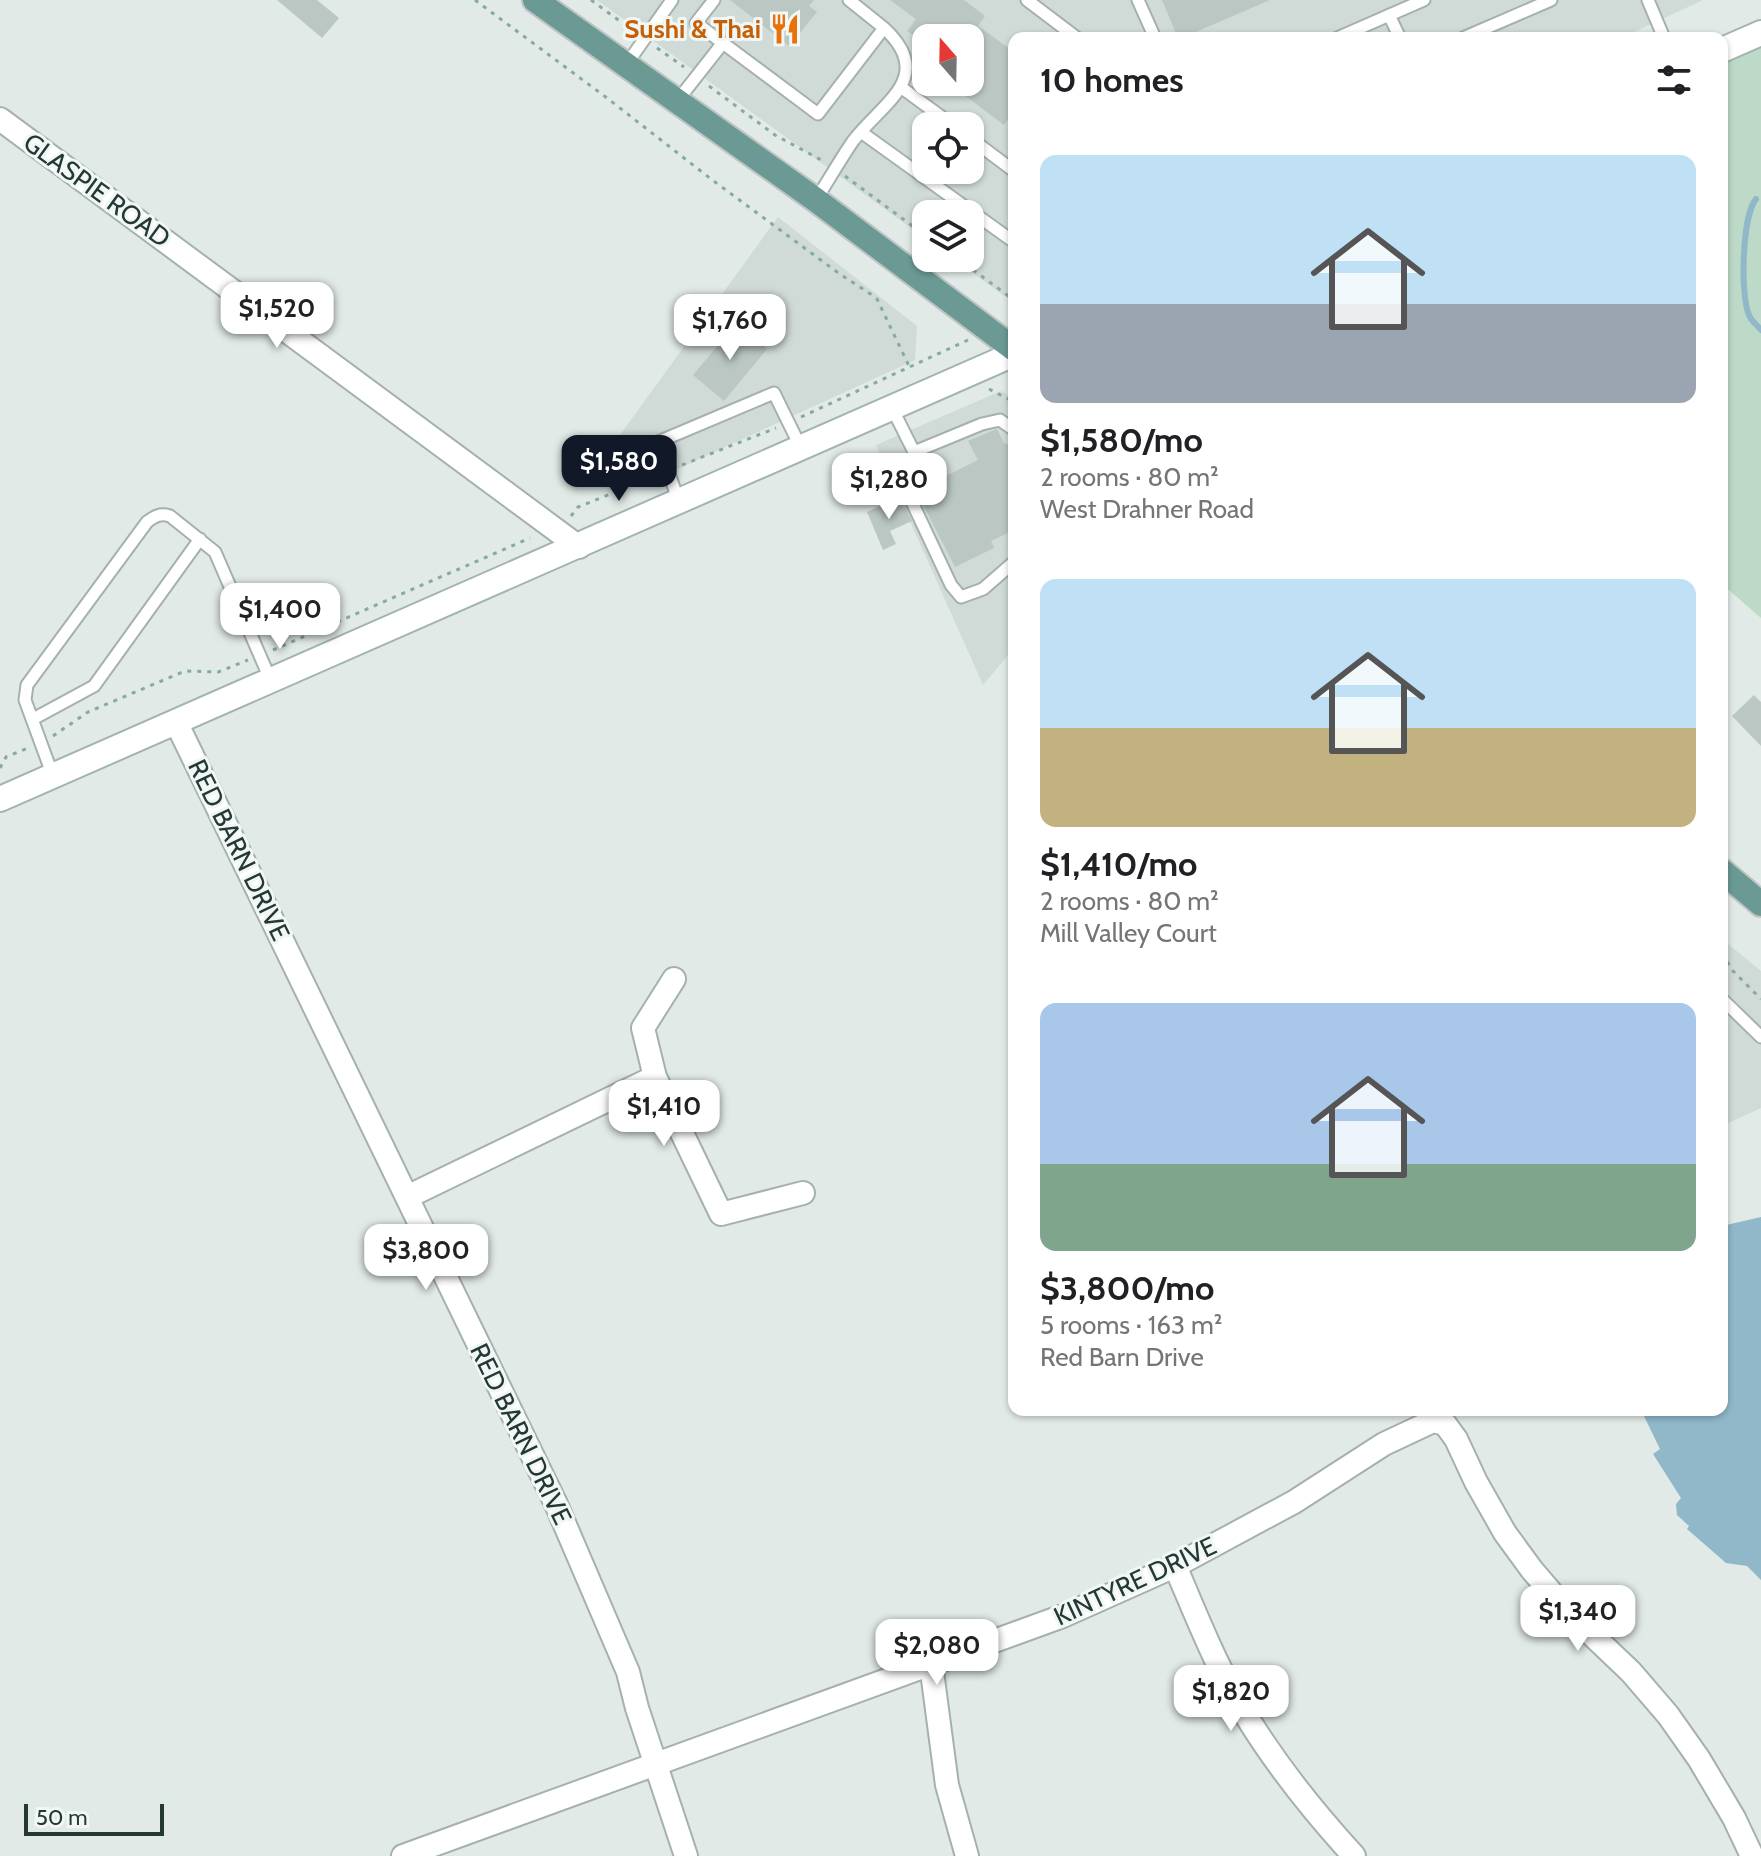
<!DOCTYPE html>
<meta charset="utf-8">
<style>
:root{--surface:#fff;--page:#f2f2f2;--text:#202124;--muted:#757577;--accent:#111827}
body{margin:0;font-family:Cabin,sans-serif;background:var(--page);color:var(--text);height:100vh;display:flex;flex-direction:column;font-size:30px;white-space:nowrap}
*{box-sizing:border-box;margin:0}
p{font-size:26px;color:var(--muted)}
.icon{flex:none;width:44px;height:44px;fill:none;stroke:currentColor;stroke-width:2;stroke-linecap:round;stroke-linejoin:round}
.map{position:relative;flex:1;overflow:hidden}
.side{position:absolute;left:1008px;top:32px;width:720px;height:1384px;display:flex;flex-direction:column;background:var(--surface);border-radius:16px;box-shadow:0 2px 6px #0004}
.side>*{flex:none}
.needle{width:52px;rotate:340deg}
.fabs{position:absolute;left:912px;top:24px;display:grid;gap:16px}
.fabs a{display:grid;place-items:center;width:72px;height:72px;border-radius:16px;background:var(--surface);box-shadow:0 2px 6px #0004;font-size:40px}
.scale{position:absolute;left:24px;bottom:20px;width:140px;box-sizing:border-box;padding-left:8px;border:4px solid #243936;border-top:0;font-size:22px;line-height:28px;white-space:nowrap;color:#243936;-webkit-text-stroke:6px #f1f7f5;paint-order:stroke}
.price{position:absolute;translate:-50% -68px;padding:0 18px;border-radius:16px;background:#fff;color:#222;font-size:26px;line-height:52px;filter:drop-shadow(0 2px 4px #0008)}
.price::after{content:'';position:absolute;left:50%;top:48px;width:24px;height:18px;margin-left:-12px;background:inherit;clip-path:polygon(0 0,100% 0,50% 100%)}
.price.current{background:var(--accent);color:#fff}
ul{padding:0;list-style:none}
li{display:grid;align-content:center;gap:16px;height:424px;padding:0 32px}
li span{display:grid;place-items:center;height:248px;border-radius:16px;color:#555}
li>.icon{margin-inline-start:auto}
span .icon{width:144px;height:144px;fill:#fffc;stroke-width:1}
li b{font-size:34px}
h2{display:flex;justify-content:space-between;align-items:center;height:96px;padding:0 32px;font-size:34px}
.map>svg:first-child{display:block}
.built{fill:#d0dad6;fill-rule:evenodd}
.green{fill:#bdd9c8}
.water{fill:#90b8c9}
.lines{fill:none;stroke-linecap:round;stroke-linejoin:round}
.stream{stroke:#90b8c9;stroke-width:6}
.building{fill:#bac7c3}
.lane-casing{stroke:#a5b1ae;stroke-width:15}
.street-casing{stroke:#a5b1ae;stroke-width:26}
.secondary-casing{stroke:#a2b4b0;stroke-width:28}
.primary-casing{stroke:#bdc4c3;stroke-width:28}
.path{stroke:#86aaa3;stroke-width:3;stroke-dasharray:4 6;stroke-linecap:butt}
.lane{stroke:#fff;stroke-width:11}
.street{stroke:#fff;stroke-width:22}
.secondary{stroke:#fff;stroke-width:24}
.primary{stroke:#6b9a94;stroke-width:24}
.labels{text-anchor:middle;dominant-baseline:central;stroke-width:6;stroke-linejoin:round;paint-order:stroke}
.food-label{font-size:26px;font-weight:bold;fill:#c56008;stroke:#f1f7f5;text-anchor:end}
.street-label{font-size:26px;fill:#243936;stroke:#f1f7f5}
</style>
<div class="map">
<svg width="1761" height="1856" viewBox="0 0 1761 1856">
<rect width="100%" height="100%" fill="#e1eae7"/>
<path class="built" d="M597,0H1703L1621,38H1014V303L952,258H970V214H926V239ZM926,38H970V82H926ZM926,126H970V170H926Z
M778,217L917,326L915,360L640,486L596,468Z
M1001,391L1014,399V648L983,685L876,445Z
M1722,939L1761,971V1108L1722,1126Z"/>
<path class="green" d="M1761,48V618L1722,584V65Z"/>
<path class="water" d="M1761,1217V1580L1747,1566L1726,1563L1687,1529L1689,1526L1677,1515L1676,1504L1681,1498L1653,1454L1660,1449L1641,1410H1722V1226Z"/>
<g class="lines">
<path class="stream" d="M1756,199C1742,216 1740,294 1749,315C1751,321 1757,325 1761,330"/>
</g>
<path class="building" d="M277,0H317L339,18L322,38Z
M730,0H814L809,6L817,12L789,46Z
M890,0H964L985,16L978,26L1014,52V111L1004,125L947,82H976L970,78V38H917L907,31L916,19Z
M1162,0H1270L1182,38H1178Z
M736,324L767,349L724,401L693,375Z
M997,429L1004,443L1014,446V530L991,541L994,548L955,567L916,491L978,460L968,441Z
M900,497L912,521L890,531L896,544L883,550L867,512Z
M1754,695L1761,702V746L1732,716Z"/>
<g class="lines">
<g class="lane-casing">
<path id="lane" d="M714,0L696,23L818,114L884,28C937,77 882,103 853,141C840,160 828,181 816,200
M849,0L884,28
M1027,0L1077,38
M1138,0L1155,38
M1648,0L1664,38
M1389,15L1400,38
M1337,38L1424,0
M1463,38L1551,0
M626,65L672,0
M902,88L954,126
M678,100L722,44
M861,132L1014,242
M970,138L1014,171
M892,408L914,452L905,487L951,585L961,597L983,589L1014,562
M914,452L982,424L1000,420L1014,430
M679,502L658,442L774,393L801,448
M33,719L94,686L200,539
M53,776L25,700L27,685L147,522C155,516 160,513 170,516L215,552L271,681
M1722,999L1761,1037"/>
</g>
<g class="street-casing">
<path id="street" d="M0,119L579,547
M176,722L556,1504L628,1672L637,1708L686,1856
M674,979L643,1028L655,1077L721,1214L803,1193
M407,1197L655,1077
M1175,1566C1189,1598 1202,1631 1217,1662C1251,1734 1301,1798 1354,1856
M931,1664L947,1785L967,1856
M403,1856L1063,1616L1175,1566L1294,1502L1384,1444L1433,1421L1445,1424L1456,1439L1476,1482L1505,1533L1532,1570L1567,1611L1631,1672L1668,1715L1699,1759L1734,1818L1752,1856"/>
</g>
<g class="secondary-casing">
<path id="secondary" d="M1722,50L1761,33
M0,799L1014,354"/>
</g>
<g class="primary-casing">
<path id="primary" d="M535,0L816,200L1014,349
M1722,871L1761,904"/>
</g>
<path class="path" d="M475,0L607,98L711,179L837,272L872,295L877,299L909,366
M591,0L632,30
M657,48L684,67
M709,86L775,135L823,161
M845,176L926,236
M957,258L1014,300
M989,389L1014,402
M801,417L968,340
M682,465L776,428
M571,516L578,507L653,477
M273,650L530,538
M53,736L88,712L185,671L218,672L248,660
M0,768L6,757L28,748
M1722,953L1733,971L1761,999"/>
<use href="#lane" class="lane"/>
<use href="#street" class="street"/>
<use href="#secondary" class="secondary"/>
<use href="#primary" class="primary"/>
</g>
<defs>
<g id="restaurant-bare" transform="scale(2.4)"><path d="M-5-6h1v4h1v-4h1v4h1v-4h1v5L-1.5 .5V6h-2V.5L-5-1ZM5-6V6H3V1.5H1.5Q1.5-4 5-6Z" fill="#e8710a" stroke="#f1f7f5" stroke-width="2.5" paint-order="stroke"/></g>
</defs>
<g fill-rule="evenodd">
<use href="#restaurant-bare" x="785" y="29"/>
</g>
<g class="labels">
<g class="food-label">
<text x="761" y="29">Sushi &amp; Thai</text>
</g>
<g class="street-label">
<text transform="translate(97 190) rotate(36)">GLASPIE ROAD</text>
<text transform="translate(239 850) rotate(64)">RED BARN DRIVE</text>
<text transform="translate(521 1434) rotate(64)">RED BARN DRIVE</text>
<text transform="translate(1135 1581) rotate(-25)">KINTYRE DRIVE</text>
</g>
</g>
</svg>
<div class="fabs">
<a><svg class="needle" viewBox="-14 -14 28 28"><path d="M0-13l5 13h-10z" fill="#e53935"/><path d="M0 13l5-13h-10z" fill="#757577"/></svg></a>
<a><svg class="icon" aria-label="locate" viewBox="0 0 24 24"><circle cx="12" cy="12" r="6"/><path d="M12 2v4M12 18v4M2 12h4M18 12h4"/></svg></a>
<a><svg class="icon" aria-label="layers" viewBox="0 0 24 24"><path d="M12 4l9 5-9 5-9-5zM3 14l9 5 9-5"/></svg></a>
</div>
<div class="scale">50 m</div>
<b class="price" style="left:277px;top:350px">$1,520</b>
<b class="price" style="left:730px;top:362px">$1,760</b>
<b class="price current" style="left:619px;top:503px">$1,580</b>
<b class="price" style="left:889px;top:521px">$1,280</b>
<b class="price" style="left:280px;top:651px">$1,400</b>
<b class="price" style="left:664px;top:1148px">$1,410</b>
<b class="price" style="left:426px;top:1292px">$3,800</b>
<b class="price" style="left:1578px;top:1653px">$1,340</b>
<b class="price" style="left:937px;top:1687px">$2,080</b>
<b class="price" style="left:1231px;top:1733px">$1,820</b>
<section class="side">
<h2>10 homes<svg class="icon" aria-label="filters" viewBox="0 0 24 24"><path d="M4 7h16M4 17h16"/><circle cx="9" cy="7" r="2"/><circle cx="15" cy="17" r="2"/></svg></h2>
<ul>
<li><span style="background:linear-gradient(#bfe0f5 60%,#9aa5b1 0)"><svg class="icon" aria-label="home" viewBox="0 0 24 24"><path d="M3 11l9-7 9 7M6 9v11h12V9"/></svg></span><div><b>$1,580/mo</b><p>2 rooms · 80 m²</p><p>West Drahner Road</p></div></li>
<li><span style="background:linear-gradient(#bfe0f5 60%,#c2b280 0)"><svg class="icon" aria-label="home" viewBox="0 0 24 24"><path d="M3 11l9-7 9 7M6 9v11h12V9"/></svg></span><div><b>$1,410/mo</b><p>2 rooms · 80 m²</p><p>Mill Valley Court</p></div></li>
<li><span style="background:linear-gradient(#a9c7e8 65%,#7fa58c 0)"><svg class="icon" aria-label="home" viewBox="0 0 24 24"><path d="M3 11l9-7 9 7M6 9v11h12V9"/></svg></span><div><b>$3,800/mo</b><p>5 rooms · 163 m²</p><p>Red Barn Drive</p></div></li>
</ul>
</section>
</div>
